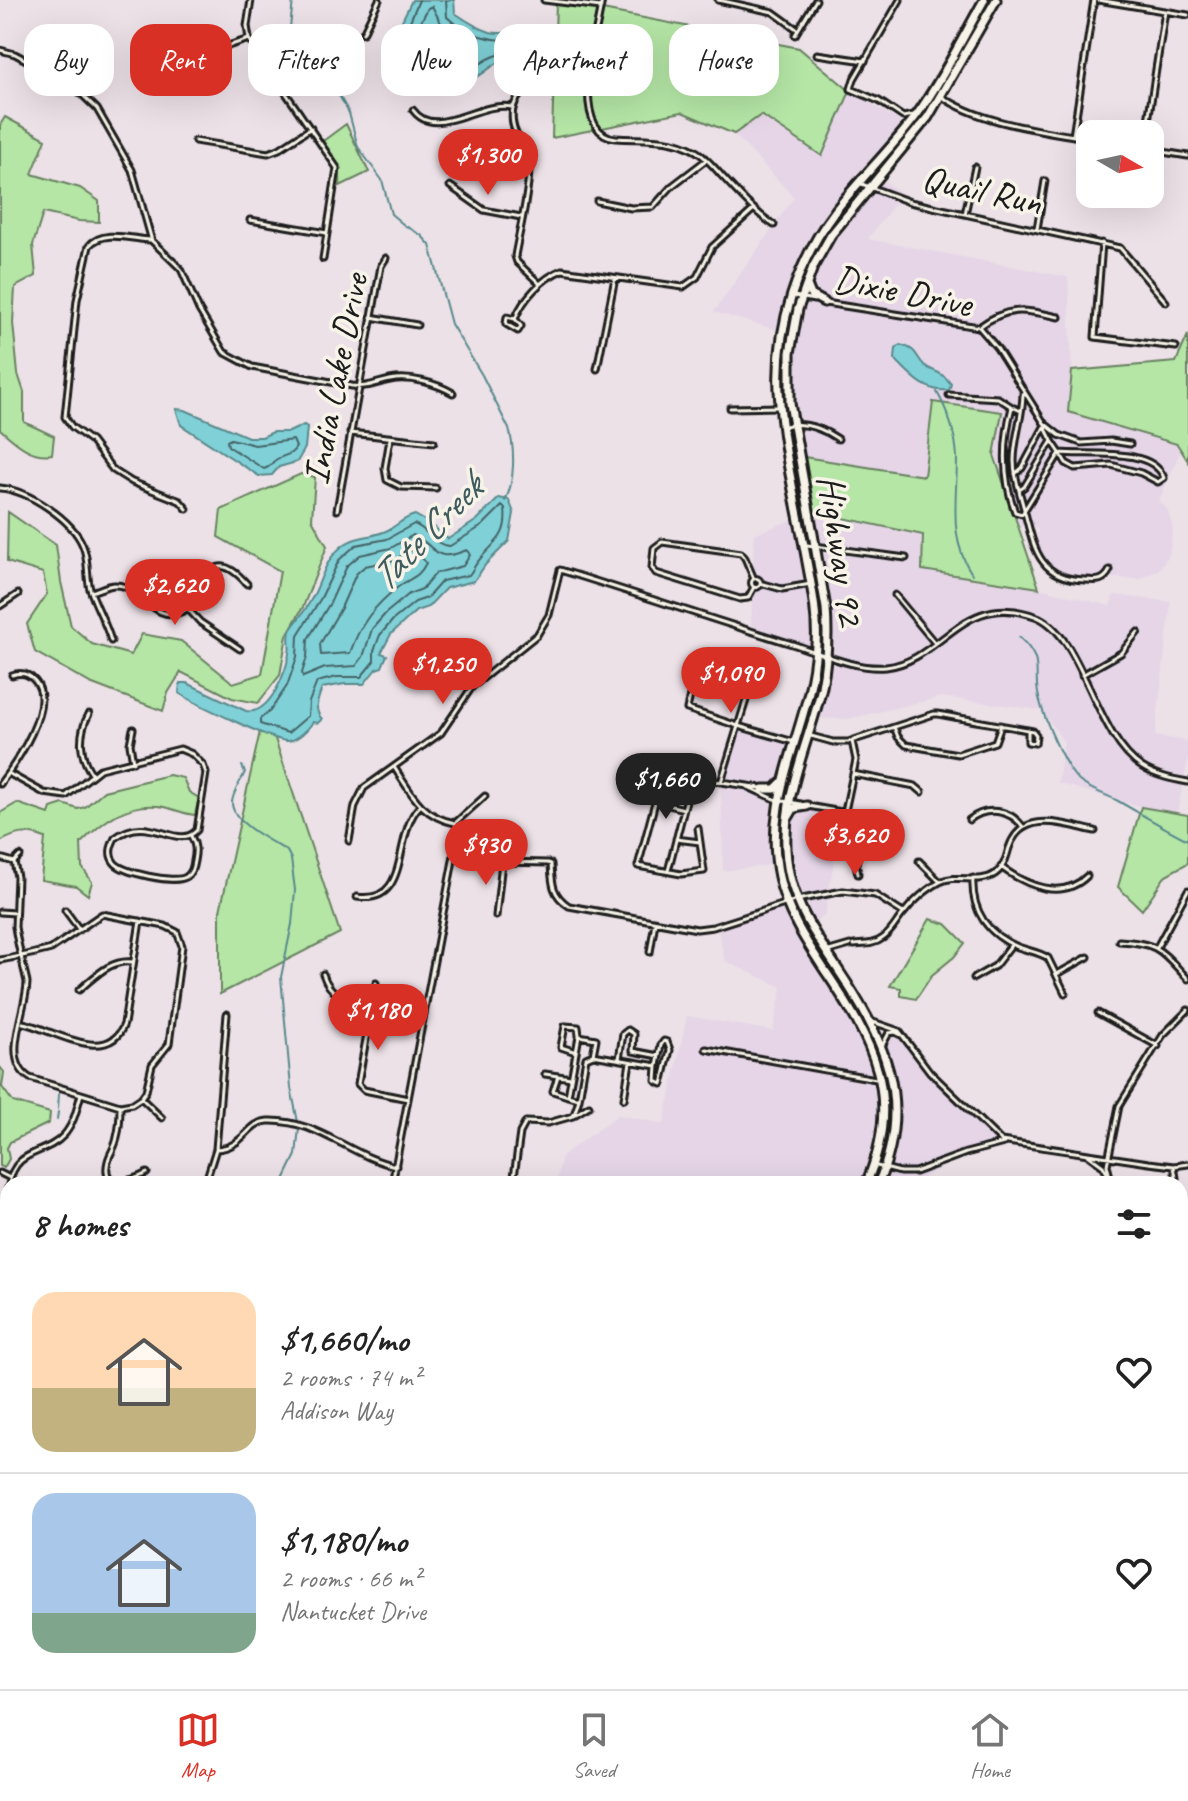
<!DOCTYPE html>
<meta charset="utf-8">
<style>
:root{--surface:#fff;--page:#f2f2f2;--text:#222;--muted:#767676;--line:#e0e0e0;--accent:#d93025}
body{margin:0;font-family:Caveat,sans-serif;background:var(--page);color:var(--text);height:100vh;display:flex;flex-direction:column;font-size:30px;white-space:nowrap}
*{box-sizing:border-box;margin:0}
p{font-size:26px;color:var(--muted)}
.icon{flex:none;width:44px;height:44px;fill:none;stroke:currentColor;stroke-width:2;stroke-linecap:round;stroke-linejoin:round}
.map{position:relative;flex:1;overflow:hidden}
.side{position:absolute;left:0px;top:1176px;width:1188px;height:514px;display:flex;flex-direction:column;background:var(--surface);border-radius:24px 24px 0 0;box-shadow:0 8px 32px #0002}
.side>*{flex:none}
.hud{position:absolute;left:24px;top:24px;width:1140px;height:72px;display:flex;gap:16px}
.needle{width:52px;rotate:99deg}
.tools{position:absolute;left:1076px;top:120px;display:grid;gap:16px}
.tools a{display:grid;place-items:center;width:88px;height:88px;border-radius:16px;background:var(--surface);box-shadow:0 8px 32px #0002;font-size:40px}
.price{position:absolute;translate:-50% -68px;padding:0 18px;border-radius:28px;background:var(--accent);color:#fff;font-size:26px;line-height:52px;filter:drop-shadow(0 2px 4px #0008)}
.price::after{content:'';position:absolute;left:50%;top:48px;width:24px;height:18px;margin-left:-12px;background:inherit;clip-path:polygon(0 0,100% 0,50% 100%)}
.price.active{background:#222;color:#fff}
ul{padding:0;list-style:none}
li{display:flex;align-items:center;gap:24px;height:200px;padding:0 32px}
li+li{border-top:2px solid var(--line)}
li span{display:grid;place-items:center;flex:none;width:224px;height:160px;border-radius:24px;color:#555}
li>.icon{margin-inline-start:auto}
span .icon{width:96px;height:96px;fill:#fffc;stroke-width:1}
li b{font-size:34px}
h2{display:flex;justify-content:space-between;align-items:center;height:96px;padding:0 32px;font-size:34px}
.tag{padding:0 28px;border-radius:24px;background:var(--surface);box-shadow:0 8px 32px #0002;font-size:28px;line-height:72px}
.tag.active{background:var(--accent);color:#fff}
.menu{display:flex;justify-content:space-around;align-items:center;height:112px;border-top:2px solid var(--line);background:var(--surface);font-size:22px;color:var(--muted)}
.menu a{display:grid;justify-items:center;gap:4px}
.menu .active{color:var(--accent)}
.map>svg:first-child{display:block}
.built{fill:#e5d5e7}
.green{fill:#b5e6a6;stroke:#688161;stroke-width:2}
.water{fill:#80d1d7;stroke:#58898c;stroke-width:2}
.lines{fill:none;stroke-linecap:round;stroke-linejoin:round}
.shore{stroke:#446467;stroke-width:2}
.stream{stroke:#58898c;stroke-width:2}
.street-casing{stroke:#1c1c1c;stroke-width:9}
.primary-casing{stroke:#1c1c1c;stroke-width:13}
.highway-casing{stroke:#1c1c1c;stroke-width:14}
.street{stroke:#f7f3e8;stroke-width:3}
.primary{stroke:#f7f3e8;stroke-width:7}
.highway{stroke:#f7f3e8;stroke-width:8}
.primary-bridge-casing{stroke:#1c1c1c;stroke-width:13;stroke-linecap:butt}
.primary-bridge{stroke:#f7f3e8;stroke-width:7}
.labels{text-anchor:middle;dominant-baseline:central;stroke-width:7;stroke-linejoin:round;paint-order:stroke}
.street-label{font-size:38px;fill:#1c1c1c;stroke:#f7f3e8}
.water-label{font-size:40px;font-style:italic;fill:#3f5b5d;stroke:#f7f3e8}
</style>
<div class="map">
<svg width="1188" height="1689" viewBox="0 0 1188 1689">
<rect width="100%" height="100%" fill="#ece1e7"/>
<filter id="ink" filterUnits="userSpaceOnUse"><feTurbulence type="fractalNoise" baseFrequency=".0125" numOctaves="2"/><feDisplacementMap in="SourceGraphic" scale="16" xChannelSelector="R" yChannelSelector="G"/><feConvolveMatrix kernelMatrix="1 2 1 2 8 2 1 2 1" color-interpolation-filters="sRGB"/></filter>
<g filter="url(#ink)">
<path class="built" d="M850,91L912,129L874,174L902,194L868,239L1068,277L1072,371L1068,412L1177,444L1181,450L1159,500L1167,509L1173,529L1169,555L1159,569L1140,579L1075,576L1051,566L1038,546V529L1017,525L994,455L1001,412L924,476L804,457L793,407V361L789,333L714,312L794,197L734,134L761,114L822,156Z
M815,512L923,535V570L1039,588L1110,606L1114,595L1171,602L1155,736L1188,741V760L1177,813L1141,807L1058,783L1064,742L1042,710L941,697L848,719L807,718L822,654L751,631L754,534Z
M738,726L790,741L773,798L769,821L770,865L723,871L721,783Z
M775,802L842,812L825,914L804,932L868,1051L886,1046L891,1037L900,1039L921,1066L1005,1145L954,1160L911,1184H556L562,1156L618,1115L664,1124L687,1016L773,1031L782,987L725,961L717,927L786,905L772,850Z"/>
<path class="green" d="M556,1L799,48L850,91L822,156L761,115L734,134L682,112L552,138Z
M5,117L46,139L32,174L80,188L99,201V222L79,221L43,213L33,245L36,276L15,287L13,323L18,374L24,392V422L54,436L52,454C31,458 15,442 0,429V125Z
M346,124L369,172L340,186C342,167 334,157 323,141Z
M1188,335V461L1177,444L1068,412L1072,371L1176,362Z
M933,402L1002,412L994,455L1039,588L922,570L923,535L815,512L804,457L924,476Z
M301,474L315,477L312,519L327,546L303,607L287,635L280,675L258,703L232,698L181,672L168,693L163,711L90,683L35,652L27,624L47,594L43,573L7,562L8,512L56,545L61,582L71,626L92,644L131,655L142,634L181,641L233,683L262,674L280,571L218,537L221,510Z
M265,709L340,933L220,994V911Z
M169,775L183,778L189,792L199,798L195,815C182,814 171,807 158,806C126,803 103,821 81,843L82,867L92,882L88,895L76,886L41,880L45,838C27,831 17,832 0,842V813L17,803L49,814L51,808L63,804L78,809L85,807L104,791Z
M1141,807L1188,815V863L1166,875L1142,910L1118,887Z
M930,919L946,924L965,943L954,957L932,975L916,999L901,996V988L890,986Z
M0,1067L4,1072L2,1087L13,1102L50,1113L49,1123L10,1142L7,1148L9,1159L4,1168L0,1166Z
M8,1483V1682H86L85,1689H0V1501Z
M329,1682H570L579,1689H327Z"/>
<path class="water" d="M412,0H454L455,13C465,20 478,28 490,32C509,37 534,23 547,39L545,46C530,56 512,57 496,64C490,67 486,72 480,75C468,81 450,89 437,86L392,41Z
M900,345C918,349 915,356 924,365C933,373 940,369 951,384L949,390C925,393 910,374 895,359L896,349Z
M176,409L185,410L248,437H262L273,432H289L304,425L307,427L305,448L297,462L279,467L272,475L259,476L181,425Z
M499,498L509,500L514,513L509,541L486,564L474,581L446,588L428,607L416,611L391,634L381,653L387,655L382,667L376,669L364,684H345L322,688C318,700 313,709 322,719L318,723L313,722C308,730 297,740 288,741C277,743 190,701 179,693L180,683H187L246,711C269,716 287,672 289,653C291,646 287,635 291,629C298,619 306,610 312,598C321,582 324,563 338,550C353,534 371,539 388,530C398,525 403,518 415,515L431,524L448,539L477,520Z"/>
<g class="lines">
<path class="shore" d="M419,0L402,40L440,79C461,83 479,60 498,55C508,52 519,50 528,45L525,40C497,42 469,38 447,17L446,0
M432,6L443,27L480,47V53L471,59L446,69L413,37L428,8Z
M231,439L255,445L293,440L296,447C291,456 286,454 277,459C270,463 272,467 264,469L228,446L227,441Z
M502,506L505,509C508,537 495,541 480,559C476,563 473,570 469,575L442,581L427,598L415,602L393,620L380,635L374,651V661L361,677H337L317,682L309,702L308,716L288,733L260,724V719L270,711L287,686L297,657L298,635L321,598L339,560L356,545L387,539L414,524C428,529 434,546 450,546L482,526Z
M413,535C439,547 432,564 467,550L470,555L463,566L436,573L422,589L409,594L386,613L372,629L363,657L356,666L325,668L303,677L302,673L307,657L308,639L330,603L347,566L360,555L391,548Z
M411,550L416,551L426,563C418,579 411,577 398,587C374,606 360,624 350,653L321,655L320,644L341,608L356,574L365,566L394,560Z"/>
<path class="stream" d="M293,0L290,28L295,44L332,83L349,113L358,147L382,180L391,214L404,225L421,235L430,245L451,324L482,375L509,429C515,449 515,482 505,501
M937,392C948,412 956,435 957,458C957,498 948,539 972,574
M1019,637C1046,662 1032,670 1039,698C1044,718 1064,767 1079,781C1090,790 1105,794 1118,801C1141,814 1164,828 1188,840
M242,766L245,772C241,781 233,792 232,802C231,823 273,842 287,851L291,859L295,890L292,924L281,977L291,1088L298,1122
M58,1109L59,1093
M57,1119L58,1112
M282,1184L296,1155L299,1128
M0,1441L8,1442
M0,1621L8,1615
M493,1682L499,1689"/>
<g class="street-casing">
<path id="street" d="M251,0L247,26L249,39L337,168L323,259
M544,0L601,7
M602,0C597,30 567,134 616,138C642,140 670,136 694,150C704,155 713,166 721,175C738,193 753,211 774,225
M718,0L773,12L798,30
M900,0L854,79L851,89L879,101L903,117L914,115
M1098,0L1188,15
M363,33L379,0
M795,35L816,0
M0,50L15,54L72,85L97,109L132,170L152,241L181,269L199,310L224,352L252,367L352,386C367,388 376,383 390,380C409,376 436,383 453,393
M817,54L865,61
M208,84L205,76L210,55L219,49L249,39
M941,96C981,124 1042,130 1090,139
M413,110C435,141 479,100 512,107
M1146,134L1165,11
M1073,136L1094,0
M195,141L268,153L279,149L311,128
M1150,150L1188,156
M859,183L910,202L1120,248L1166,302
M450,186L484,210L521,217
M597,201L631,208L653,207L672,186L706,160
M965,214L975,167
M250,220L327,233
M1037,229L1045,181
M150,240C131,239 103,229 89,246L77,300L65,417L72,427L91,441L113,470L132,482L180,501L187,509
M1102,243L1095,337L1176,347
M540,284L517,262L515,256C520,228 528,198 529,170C529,152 516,140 513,124C505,83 560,73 589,76
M794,296L814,300
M825,303L979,327L997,348L1044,423L1059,435L1081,443L1111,441L1130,444
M371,317L417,325
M515,319L507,317L506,324L518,331L521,326L515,319C523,299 542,278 562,270L683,287L697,277L712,247L753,210
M979,327C1009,305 1025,310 1059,317
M597,369L615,278
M1023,393C1023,416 1014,438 1014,461C1014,477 1020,493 1024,509C1034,547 1038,579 1085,580C1097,581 1104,582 1110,570
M949,395L998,398L1012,407
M730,408L781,407
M1021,411L1012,407C1003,442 1002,477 1015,512L1022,514L1060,453
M785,426C805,421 822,428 838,439
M350,433L434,442
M390,439L385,468L387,480L401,487L436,488
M1052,441L1060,453C1087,456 1152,446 1164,478L1158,482L1141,473L1111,465L1075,468L1066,463L1060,453
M1015,474L1022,468L1044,427
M0,488C28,490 73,520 83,546C89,560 86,575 90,589C96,607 106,623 111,641
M1019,490L1024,487L1052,441L1045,427
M337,510L381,266L386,258
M807,545L906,558
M751.5 583a4.5 4.5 0 1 1 9 0a4.5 4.5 0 1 1-9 0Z
M754,579L745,558L741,553L662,542L654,548L652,568L656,573L740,599L748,598L754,587
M760,583L782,589L811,584
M91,592C99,590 107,585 115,585C142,585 152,623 181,612C208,602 205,536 247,584
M138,594L151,578
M895,595L934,642
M0,606L18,594
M188,609L200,622L240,649
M1082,675L1121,653L1138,632
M699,676L745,690L747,697L738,726L687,709L694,678Z
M89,714C78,734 79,756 92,774
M894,727L898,737L906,745L958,754L995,742L1001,725
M811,736L833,742H848L934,714H938C969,720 1001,725 1033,731L1036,735L1035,743L1028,742V730
M133,762L130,744L133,729
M649,763L695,778L761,788
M394,767C411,793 422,817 455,823
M8,773L44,793L66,796L100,769L180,749L192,754L203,765L206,773L197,830C177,852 149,811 115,838C111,846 108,854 114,862C121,873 175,884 186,877C192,873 193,867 194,861C196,851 196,845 191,836
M853,774L915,786L922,792
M661,780L638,866L681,874L704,871L698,828
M721,782L738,726L794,742
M0,784C16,763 56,705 35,681C28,673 21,672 12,675
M748,787L777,800L801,804
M657,802L684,809
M808,806L887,820
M845,811L856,760L852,741
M969,820C986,806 1010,809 1023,827
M455,823L485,796
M676,839L700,842
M349,841L355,806L364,788L441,733L472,687L537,635L549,615L560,570C638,594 714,620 792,644C821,653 855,670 886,667C942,661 962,590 1035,616C1083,633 1094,736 1142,767C1156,776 1172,779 1188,782
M454,855L502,862L548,863L551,864C552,883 552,895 569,906L697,929L713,927L797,900L843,891L875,895L903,913
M0,858L14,862L17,877L15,927C18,946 23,964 27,982C27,1010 0,1060 30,1078L120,1106L132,1104L141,1098L146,1091L152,1065L169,1044L182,946L177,932L165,926L102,914L51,949C34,954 17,957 0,960
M919,861L940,882
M14,862L20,856
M1001,867C1027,886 1062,901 1087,876
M668,871L692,778
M858,874L856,864L866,816
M973,878C971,911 988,935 1018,947C1029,951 1039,952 1048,958L1065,993
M357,897C412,905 392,833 420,806
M65,910L79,929
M0,912L15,913
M496,916L502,862
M1119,941C1160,943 1161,951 1188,979
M854,945C864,944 874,945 883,938C892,932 896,922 903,914C912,902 927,889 940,882C957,873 979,885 995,874C1004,868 1006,858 1009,848C1022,808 1066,825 1095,831
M1157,947L1188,890
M650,952L655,922
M826,952L850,945
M323,974C331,999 350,1000 373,1006
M1057,974L1088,957
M974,978L995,966L1012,944
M376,983L358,1084L364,1090L408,1099
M79,990C95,977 110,959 133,962
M1098,1013L1158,1046
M873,1022L899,1031L930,1072L1001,1141L1149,1163L1174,1166L1188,1164
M23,1023C52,1029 109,1067 124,1024L140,921
M882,1046L889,1033L895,1032L901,1035
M706,1049L876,1079
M576,1052L561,1047L565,1026L578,1027L579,1035
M593,1055L657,1066L661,1045L664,1041L667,1042L670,1050L662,1084L656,1081L657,1066
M619,1059L623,1034L628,1030L634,1034L633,1051L659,1056
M545,1074L558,1076
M568,1096L553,1091L558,1076L571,1078
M141,1098L162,1118
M624,1099L630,1062
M120,1106C120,1116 120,1127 117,1137C116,1146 110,1153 108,1161C100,1192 134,1180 147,1173
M576,1114L589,1106
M216,1149C244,1148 247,1122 268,1121C317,1119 351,1157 396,1166
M1088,1155L1103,1166L1113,1184
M873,1165L900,1172H915L966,1153L1004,1143
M1174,1166L1177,1184
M0,1173L10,1178
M1110,1177L1107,1165L1119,1106L1163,1035L1188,1010
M9,1184C16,1147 44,1157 64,1135C74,1124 77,1108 81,1094
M205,1184L216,1149L227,1014
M392,1184L454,855L458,828L455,823
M513,1184L520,1133L526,1122L548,1123L573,1116C576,1111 577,1106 579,1099L586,1058L593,1055L596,1039L579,1036L568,1096L579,1099
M8,1188L5,1206L8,1214
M1180,1194L1188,1215
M0,1267L8,1269
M0,1320L8,1324
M1180,1347L1188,1352
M1180,1399L1188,1387
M1180,1429L1186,1437
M1180,1501L1188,1508
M1180,1631L1188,1626
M1180,1676L1188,1670
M125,1682L132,1689
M953,1682L972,1689
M1053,1682L1054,1689
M1085,1682L1086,1689
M161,1689L163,1682
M236,1689L237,1682
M998,1689V1682
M1163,1689L1172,1682"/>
</g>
<g class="primary-casing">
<path id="primary" d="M807,285L811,295L824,302
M763,789H775L781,783
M788,818L794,808L807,806
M866,1184C904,1097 873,1041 824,969C805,940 786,911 779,877C761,793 812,726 816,645C818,617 812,589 807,562C797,506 782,447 779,390C776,326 797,261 836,210C861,178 891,149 916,116C942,80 962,39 984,0
M878,1184C915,1100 883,1037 837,968C818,939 798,911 790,877C774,810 807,751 822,687C827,661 828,634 826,608L790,403V353L798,309L813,267L831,235L928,117L996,0
M669,1689V1682"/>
</g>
<g class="highway-casing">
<path id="highway" d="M0,1377L8,1379
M0,1384L8,1387
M0,1392L8,1394
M591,1682L598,1689
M691,1682L705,1689
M711,1682L724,1689
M795,1682L802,1689"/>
</g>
<use href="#street" class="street"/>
<use href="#primary" class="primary"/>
<use href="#highway" class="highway"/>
<g class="primary-bridge-casing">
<path id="primary-bridge" d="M683,1689V1682"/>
</g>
<use href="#primary-bridge" class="primary-bridge"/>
</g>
</g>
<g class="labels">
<g class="street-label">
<text transform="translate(982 190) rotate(12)">Quail Run</text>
<text transform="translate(903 291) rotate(11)">Dixie Drive</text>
<text transform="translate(335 379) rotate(-79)">India Lake Drive</text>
<text transform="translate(841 550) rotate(82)">Highway 92</text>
</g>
<g class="water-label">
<text transform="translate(426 533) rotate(-46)">Tate Creek</text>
</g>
</g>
</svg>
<div class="tools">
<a><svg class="needle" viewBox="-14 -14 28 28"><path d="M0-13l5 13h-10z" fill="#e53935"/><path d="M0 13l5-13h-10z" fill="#767676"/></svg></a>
</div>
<b class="price" style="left:488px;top:197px">$1,300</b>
<b class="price" style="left:175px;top:627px">$2,620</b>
<b class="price" style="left:443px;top:706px">$1,250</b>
<b class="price" style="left:731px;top:715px">$1,090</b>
<b class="price active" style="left:666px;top:821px">$1,660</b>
<b class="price" style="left:855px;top:877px">$3,620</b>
<b class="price" style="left:486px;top:887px">$930</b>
<b class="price" style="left:378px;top:1052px">$1,180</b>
<div class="hud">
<a class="tag">Buy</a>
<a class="tag active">Rent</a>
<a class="tag">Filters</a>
<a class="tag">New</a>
<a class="tag">Apartment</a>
<a class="tag">House</a>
</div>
<section class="side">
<h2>8 homes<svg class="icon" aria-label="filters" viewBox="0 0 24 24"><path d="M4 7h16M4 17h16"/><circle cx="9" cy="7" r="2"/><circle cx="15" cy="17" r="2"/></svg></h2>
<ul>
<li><span style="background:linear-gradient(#ffd9b3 60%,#c2b280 0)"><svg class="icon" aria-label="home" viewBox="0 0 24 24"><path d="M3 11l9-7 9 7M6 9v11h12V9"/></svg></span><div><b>$1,660/mo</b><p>2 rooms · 74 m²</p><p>Addison Way</p></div><svg class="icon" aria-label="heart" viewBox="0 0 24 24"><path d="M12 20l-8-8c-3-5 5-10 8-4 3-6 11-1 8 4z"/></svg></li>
<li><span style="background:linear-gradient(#a9c7e8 75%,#7fa58c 0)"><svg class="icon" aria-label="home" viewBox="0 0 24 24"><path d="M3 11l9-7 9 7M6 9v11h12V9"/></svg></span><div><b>$1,180/mo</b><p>2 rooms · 66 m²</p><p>Nantucket Drive</p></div><svg class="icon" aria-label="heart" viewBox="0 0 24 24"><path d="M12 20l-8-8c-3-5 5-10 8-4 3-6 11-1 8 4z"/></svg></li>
</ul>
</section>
</div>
<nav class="menu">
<a class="active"><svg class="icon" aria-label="map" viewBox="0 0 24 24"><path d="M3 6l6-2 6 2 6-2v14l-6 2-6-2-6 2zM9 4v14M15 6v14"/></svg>Map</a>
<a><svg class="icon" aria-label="saved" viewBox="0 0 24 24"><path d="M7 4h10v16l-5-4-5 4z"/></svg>Saved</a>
<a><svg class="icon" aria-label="home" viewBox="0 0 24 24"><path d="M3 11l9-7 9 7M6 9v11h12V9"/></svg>Home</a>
</nav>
